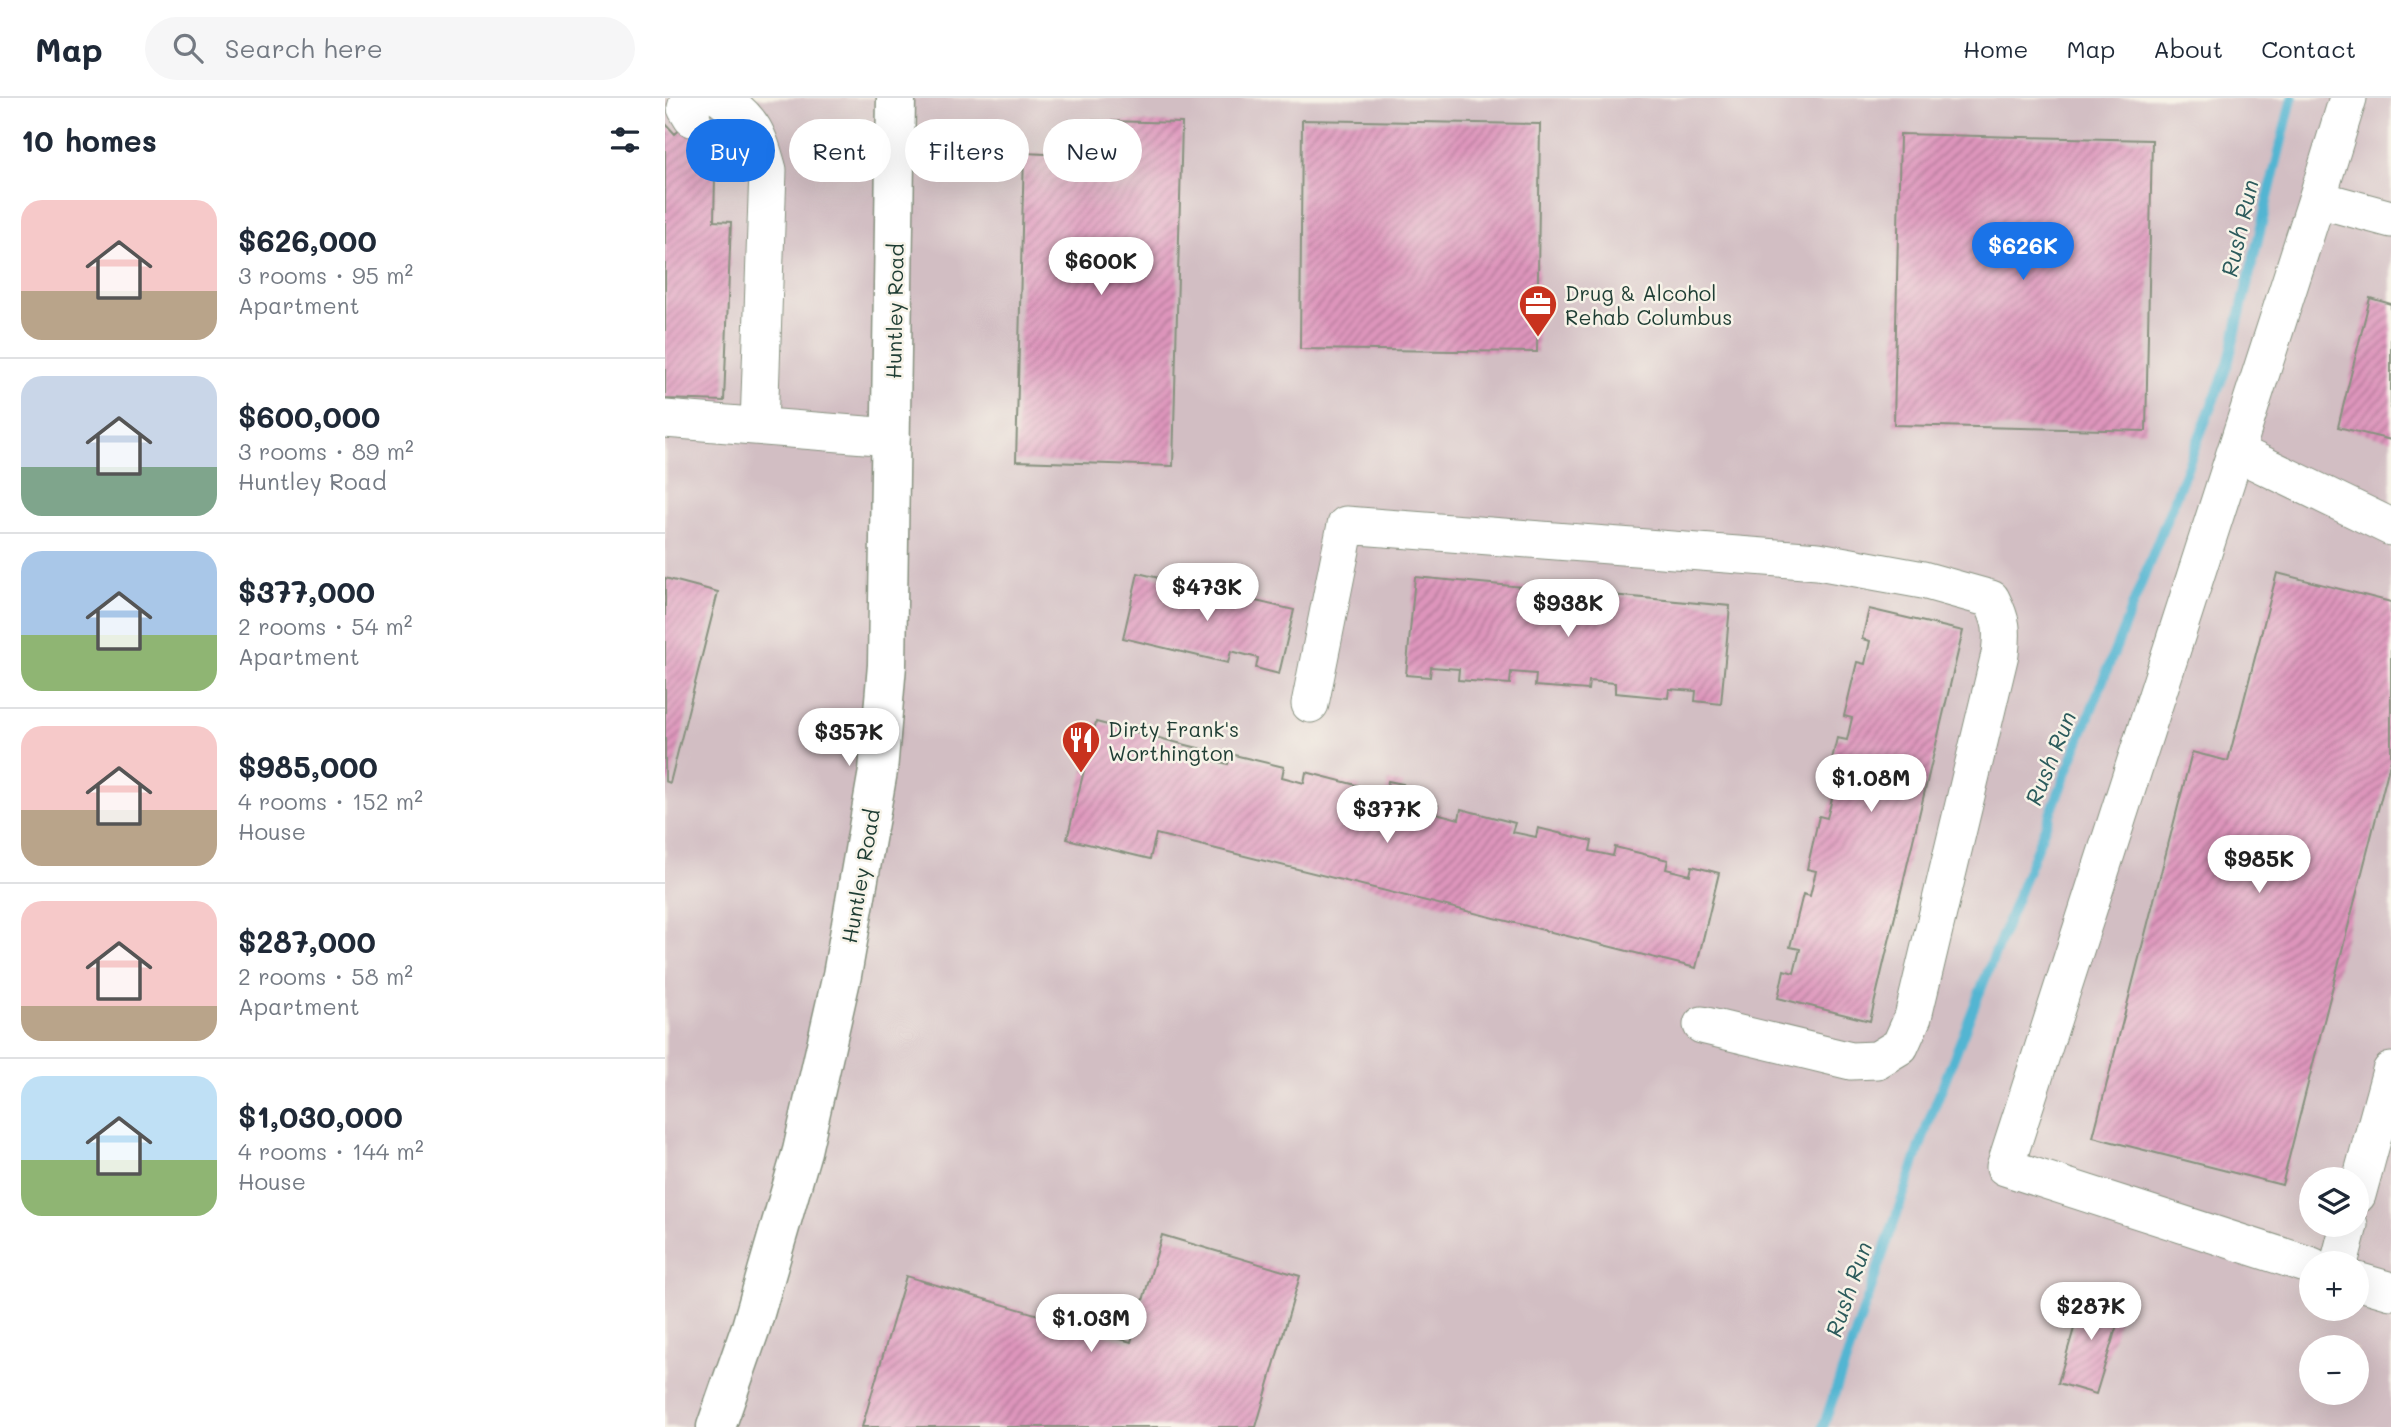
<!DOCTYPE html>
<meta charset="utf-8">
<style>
:root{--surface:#fff;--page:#f6f6f7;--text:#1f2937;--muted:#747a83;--line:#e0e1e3;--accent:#1a73e8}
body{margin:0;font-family:Mali,sans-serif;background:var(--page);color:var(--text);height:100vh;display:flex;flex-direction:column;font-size:26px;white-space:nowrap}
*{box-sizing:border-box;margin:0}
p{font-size:23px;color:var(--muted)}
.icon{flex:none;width:38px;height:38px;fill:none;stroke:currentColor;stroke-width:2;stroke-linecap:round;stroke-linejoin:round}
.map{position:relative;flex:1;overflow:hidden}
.details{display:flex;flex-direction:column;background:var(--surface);width:665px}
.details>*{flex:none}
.top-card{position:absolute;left:21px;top:21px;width:665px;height:63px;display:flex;gap:14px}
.tools{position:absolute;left:1634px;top:1069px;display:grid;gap:14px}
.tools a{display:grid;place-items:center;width:70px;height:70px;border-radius:50%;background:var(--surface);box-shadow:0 7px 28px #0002;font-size:35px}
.price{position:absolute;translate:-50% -60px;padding:0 16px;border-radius:24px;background:#fff;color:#222;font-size:23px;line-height:46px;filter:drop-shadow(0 2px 4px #0008)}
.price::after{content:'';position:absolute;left:50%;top:42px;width:21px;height:16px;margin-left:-10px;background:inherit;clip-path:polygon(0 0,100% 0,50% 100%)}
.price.current{background:var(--accent);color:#fff}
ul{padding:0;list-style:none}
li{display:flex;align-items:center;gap:21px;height:175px;padding:0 21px}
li+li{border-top:2px solid var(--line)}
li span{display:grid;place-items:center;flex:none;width:196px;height:140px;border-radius:21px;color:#555}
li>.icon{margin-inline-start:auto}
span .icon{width:84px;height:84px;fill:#fffc;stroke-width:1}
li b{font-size:30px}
h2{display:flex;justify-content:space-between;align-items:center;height:84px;padding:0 21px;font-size:30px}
.tag{padding:0 24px;border-radius:32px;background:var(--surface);box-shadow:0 7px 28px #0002;font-size:24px;line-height:63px}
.tag.current{background:var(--accent);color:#fff}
header{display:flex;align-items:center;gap:42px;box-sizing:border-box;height:98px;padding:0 35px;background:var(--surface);border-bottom:2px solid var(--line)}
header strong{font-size:33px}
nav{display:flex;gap:38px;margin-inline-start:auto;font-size:24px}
.search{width:490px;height:63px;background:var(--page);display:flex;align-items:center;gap:18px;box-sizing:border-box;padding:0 24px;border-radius:38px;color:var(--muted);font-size:26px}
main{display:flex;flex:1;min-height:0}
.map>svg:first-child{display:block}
.industrial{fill:#d2bec3;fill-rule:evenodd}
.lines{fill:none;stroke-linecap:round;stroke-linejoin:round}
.stream{stroke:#53b5d2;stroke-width:10}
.building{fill:url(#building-hatch)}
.minor-casing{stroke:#889280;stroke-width:39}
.major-casing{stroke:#889280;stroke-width:41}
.minor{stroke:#fff;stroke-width:37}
.major{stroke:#fff;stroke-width:38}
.labels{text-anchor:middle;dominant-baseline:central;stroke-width:5;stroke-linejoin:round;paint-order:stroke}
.poi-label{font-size:21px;fill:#1f3d34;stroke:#f7f3e8;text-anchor:start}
.street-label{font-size:21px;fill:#1f3d34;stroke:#f7f3e8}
.water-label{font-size:23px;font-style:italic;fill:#2c5b5c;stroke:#f7f3e8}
</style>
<header>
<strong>Map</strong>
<div class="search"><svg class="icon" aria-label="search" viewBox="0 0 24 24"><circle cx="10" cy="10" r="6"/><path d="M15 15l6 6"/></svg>Search here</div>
<nav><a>Home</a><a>Map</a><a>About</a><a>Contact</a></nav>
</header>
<main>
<section class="details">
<h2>10 homes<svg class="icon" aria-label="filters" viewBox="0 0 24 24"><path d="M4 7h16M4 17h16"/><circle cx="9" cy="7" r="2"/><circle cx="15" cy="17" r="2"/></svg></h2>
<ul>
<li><span style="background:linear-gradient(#f6c9c9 65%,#b9a48a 0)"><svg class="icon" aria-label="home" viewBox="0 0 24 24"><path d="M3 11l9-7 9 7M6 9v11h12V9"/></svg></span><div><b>$626,000</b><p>3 rooms · 95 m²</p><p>Apartment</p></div></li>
<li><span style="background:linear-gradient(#c9d6e8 65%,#7fa58c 0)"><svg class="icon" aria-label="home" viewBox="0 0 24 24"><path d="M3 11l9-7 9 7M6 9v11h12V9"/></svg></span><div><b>$600,000</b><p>3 rooms · 89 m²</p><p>Huntley Road</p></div></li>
<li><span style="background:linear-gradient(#a9c7e8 60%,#8fb573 0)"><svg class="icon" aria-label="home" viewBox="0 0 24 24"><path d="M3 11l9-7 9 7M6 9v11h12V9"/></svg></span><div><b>$377,000</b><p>2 rooms · 54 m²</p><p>Apartment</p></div></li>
<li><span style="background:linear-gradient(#f6c9c9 60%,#b9a48a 0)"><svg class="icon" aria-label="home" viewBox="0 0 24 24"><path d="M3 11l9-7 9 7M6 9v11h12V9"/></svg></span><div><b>$985,000</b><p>4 rooms · 152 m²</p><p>House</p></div></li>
<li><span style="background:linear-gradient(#f6c9c9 75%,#b9a48a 0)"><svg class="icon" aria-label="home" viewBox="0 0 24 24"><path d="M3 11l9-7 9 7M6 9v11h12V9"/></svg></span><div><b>$287,000</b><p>2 rooms · 58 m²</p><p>Apartment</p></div></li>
<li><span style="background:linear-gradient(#bfe0f5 60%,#8fb573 0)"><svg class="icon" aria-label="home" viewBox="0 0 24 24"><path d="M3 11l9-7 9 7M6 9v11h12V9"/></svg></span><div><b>$1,030,000</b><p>4 rooms · 144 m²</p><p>House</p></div></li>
</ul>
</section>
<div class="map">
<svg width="1726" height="1329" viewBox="0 0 1726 1329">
<defs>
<pattern id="building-hatch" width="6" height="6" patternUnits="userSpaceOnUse" patternTransform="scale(1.75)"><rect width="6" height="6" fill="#de95bc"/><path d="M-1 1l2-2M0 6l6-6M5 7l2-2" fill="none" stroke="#b37b9a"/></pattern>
</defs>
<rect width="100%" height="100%" fill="#f7f3e8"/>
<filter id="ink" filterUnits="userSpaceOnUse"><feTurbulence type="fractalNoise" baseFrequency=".0143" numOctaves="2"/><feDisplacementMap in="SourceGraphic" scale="14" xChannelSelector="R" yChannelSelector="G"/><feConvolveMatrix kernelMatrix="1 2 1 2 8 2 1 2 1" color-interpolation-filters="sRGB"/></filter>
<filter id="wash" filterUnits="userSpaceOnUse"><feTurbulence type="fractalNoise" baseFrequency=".00686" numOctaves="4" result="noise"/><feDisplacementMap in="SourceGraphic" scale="28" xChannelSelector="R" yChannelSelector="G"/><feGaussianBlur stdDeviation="1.57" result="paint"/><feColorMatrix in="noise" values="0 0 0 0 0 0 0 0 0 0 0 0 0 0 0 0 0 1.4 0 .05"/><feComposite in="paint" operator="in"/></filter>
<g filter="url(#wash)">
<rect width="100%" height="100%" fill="#f1e6cd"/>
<path class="industrial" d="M0,0H1726V1329H0ZM1647,1082H1692V1127H1647ZM1647,1166H1692V1211H1647ZM1647,1250H1692V1295H1647Z"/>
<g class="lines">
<path class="stream" d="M1158,1329L1265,1020L1563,266L1627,0"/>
</g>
<g id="blocks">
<path class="building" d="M37,12L66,43L41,67L50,78L49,123L66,124L59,303L0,301V25L10,36Z
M405,22L517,25L508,368L351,363L359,55L404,57Z
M637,22L875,26L872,254L635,251Z
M1235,36L1487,42L1481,333L1229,327Z
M1705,200L1726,206V342L1673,329Z
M473,475L629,512L614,576L591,570L593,560L566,553L563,565L458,540Z
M1612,475L1726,504V661L1617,1087L1428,1039L1527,654L1563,663Z
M750,479L1065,508L1056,606L1030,603L1031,593L1004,591L1003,600L950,595V585L924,583L923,592L870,588L871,576L846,574L845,586L793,582L794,571L766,569L765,579L741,577Z
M0,480L53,494L5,685L0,683Z
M1204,511L1298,533L1205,923L1113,900L1119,872L1129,875L1135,851L1125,849L1138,796L1145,798L1151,773L1142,771L1154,718L1162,720L1168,697L1159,695L1172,640L1182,642L1187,620L1179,618L1192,564L1200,566L1205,543L1197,541Z
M431,624L541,652L539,660L563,666L565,656L619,669L617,679L639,685L641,674L695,688L693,696L719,703L723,683L738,686L735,698L773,707L771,715L794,721L796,711L850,725L847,734L871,739L873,730L927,743L925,753L948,758L950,749L1003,762L1001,771L1025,777L1027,768L1054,775L1031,870L491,736L485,761L402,741Z
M497,1137L635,1178L591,1329H197L241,1178L466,1244Z
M1420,1193L1459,1204L1431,1296L1393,1285Z"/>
</g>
</g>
<g filter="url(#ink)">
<use href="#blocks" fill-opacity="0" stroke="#889280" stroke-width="2"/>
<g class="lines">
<g class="minor-casing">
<path id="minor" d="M24,0L21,10L27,20
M56,0C88,22 93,36 103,72L94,327
M57,52L103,72
M1652,101L1726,121
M0,321L226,339
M1571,354L1726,429
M645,606L681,427L1153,463L1258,482L1326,501C1337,523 1338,532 1335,556L1248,919L1235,948L1212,962L1186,963L1037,927
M1692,1097L1726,973
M1674,1166L1684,1127
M1647,1168L1340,1069L1652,101L1683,0
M1692,1183L1726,1193"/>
</g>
<g class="major-casing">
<path id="major" d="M51,1329L86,1229L137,1053L177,877L213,673L222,567L231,0"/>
</g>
<use href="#minor" class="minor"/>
<use href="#major" class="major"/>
</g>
</g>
<defs>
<g id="office-pin" transform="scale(2.0125)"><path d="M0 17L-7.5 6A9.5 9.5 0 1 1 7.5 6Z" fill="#c8321e" stroke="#f7f3e8"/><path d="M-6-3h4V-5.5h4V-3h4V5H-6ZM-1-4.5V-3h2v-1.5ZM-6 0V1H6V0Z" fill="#fff"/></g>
<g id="restaurant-pin" transform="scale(2.0125)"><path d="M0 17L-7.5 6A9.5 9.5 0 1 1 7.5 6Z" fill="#c8321e" stroke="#f7f3e8"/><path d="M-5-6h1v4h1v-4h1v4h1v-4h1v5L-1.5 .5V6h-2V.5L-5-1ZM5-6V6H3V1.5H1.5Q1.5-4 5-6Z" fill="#fff"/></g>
</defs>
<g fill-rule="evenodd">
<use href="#office-pin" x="873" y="206"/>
<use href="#restaurant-pin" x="416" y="642"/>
</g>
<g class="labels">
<g class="poi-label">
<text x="900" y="194">Drug &amp; Alcohol<tspan x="900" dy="24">Rehab Columbus</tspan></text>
<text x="443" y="630">Dirty Frank's<tspan x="443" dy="24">Worthington</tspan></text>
</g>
<g class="street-label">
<text transform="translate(229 213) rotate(-89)">Huntley Road</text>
<text transform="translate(195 778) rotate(-80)">Huntley Road</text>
</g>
<g class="water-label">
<text transform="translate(1574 130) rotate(-77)">Rush Run</text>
<text transform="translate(1385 660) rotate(-68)">Rush Run</text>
<text transform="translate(1183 1191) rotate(-71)">Rush Run</text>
</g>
</g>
</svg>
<div class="tools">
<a><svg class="icon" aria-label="layers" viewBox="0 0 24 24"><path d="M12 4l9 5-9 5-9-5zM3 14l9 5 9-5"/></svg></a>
<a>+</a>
<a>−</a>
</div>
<b class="price current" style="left:1358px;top:184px">$626K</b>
<b class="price" style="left:436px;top:199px">$600K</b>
<b class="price" style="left:542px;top:525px">$473K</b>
<b class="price" style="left:903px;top:541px">$938K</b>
<b class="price" style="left:184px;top:670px">$357K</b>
<b class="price" style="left:1206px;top:716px">$1.08M</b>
<b class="price" style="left:722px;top:747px">$377K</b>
<b class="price" style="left:1594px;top:797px">$985K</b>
<b class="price" style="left:1426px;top:1244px">$287K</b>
<b class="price" style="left:426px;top:1256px">$1.03M</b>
<div class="top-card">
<a class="tag current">Buy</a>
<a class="tag">Rent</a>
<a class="tag">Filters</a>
<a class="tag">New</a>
</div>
</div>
</main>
